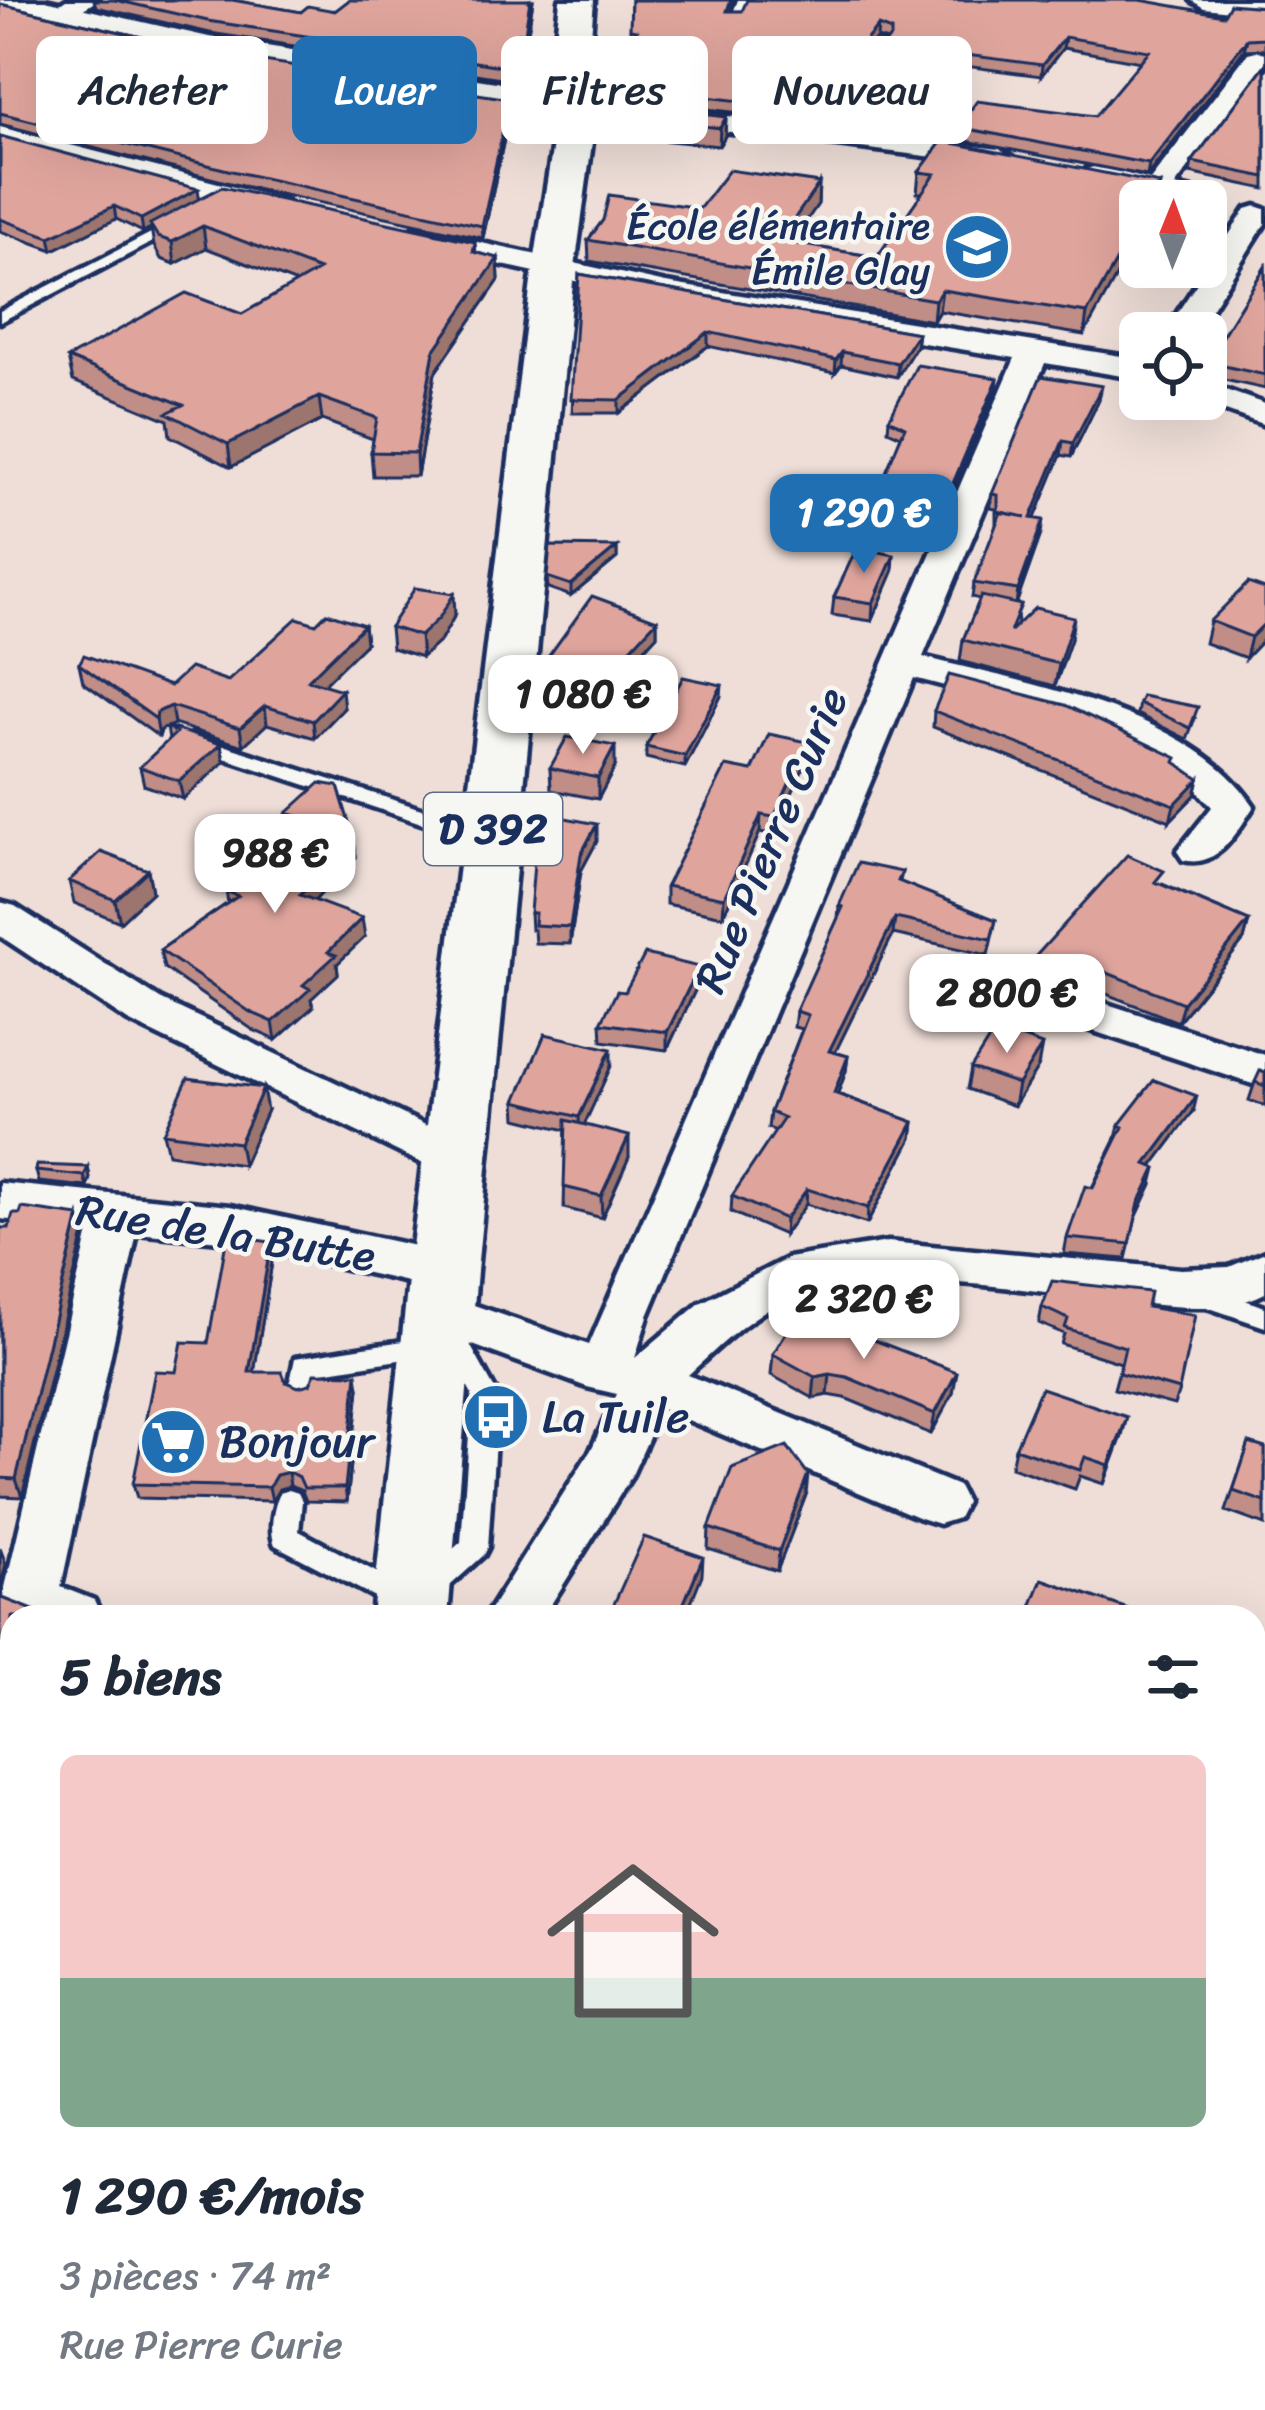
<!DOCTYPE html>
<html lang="fr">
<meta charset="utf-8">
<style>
:root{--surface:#fff;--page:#f6f6f7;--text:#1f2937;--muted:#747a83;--accent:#1f6fb2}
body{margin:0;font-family:Sriracha,sans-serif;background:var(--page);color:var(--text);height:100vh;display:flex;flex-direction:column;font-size:45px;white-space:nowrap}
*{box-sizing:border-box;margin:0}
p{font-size:39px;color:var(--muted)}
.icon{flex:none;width:66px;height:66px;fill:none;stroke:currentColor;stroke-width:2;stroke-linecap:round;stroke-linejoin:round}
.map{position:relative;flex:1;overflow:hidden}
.details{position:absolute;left:0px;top:1605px;width:1266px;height:807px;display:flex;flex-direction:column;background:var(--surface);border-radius:36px 36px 0 0;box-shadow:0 12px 48px #0002}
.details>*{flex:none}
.top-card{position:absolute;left:36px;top:36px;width:1194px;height:108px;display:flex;gap:24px}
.needle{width:78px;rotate:1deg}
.controls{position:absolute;left:1119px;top:180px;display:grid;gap:24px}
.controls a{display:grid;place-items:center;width:108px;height:108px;border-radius:18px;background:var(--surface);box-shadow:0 12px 48px #0002;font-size:60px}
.price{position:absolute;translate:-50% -102px;padding:0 27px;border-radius:24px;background:#fff;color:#222;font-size:39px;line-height:78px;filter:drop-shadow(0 3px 6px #0008)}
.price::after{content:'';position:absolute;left:50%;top:72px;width:36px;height:27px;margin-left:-18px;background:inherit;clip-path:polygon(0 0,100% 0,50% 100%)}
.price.on{background:var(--accent);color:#fff}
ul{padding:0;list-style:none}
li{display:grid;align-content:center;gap:24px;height:636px;padding:0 60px}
li span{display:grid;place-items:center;height:372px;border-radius:18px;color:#555}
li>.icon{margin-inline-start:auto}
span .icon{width:216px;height:216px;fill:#fffc;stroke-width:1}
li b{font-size:51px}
h2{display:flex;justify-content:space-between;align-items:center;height:144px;padding:0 60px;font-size:51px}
.chip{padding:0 42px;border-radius:18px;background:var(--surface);box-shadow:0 12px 48px #0002;font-size:42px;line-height:108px}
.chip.on{background:var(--accent);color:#fff}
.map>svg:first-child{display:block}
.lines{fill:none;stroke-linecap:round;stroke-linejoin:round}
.service-casing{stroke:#1b2f5e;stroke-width:9}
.minor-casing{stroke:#1b2f5e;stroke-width:9}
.secondary-casing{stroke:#1b2f5e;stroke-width:9}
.primary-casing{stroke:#1b2f5e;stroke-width:9}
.service{fill:#f6f6f2;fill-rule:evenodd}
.minor{fill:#f6f6f2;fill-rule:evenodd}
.secondary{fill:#f6f6f2;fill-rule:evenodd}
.primary{fill:#f6f6f2;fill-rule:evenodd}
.wall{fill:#c08e87;stroke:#1b2f5e;stroke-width:3}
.shaded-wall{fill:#9c746e;stroke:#1b2f5e;stroke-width:3}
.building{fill:#dfa59d;stroke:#1b2f5e;stroke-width:3}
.labels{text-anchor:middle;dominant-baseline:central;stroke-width:9;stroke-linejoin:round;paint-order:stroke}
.far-poi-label{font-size:39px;fill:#1b2f5e;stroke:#f6f6f2;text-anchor:end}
.shield{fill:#f6f6f2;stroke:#5d6b8a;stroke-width:3}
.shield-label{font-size:42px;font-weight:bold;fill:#1b2f5e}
.street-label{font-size:45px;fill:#1b2f5e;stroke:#f6f6f2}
.poi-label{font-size:45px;fill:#1b2f5e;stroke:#f6f6f2;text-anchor:start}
</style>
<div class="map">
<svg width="1265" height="2410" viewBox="0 0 1265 2410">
<rect width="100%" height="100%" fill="#efded8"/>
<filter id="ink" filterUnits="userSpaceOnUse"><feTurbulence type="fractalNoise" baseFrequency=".00833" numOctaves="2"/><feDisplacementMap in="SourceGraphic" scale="24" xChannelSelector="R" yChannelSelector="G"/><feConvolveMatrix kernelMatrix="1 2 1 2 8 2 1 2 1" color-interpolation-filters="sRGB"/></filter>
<g filter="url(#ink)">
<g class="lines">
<g class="service-casing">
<path id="service" d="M738,0H750L738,20H730Z
M876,42L887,45L817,135H807V129Z
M178,219L185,223L183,226L0,322V311Z
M192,735L499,834L502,839L499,844H485L185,745V737Z
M1201,1285L1265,1307V1327L1192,1302L1189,1295L1192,1288Z
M455,1331L464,1334L498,1395L488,1547L484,1555L421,1612L411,1616L275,1545C269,1531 273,1507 280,1493L289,1490L298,1493L302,1501L299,1531L408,1589L461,1542L472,1395L442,1341L446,1334Z
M428,1337L437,1340L441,1347L437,1354L316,1373L311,1394L302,1397L293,1394L289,1387L295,1358Z"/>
</g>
<g class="minor-casing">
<path id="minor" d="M66,0H98L67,19H49L45,14Z
M1191,0H1265V15L1204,8Z
M1257,51L1265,53V66L1175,186L1213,195L1217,201L1213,207L1206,209V201H1168L1087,181L1083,175L1087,169L1097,166L1150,180L1248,53Z
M578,98L999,149L1013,157L999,165L568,112L564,106Z
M0,127L285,200L289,206L275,215L0,143Z
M1256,206L1265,209V224L1196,333H1164L1246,209Z
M413,228L666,283L1140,359V379L1045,363L923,657C1028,684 1190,710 1254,806C1237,832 1218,869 1183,860L1177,851L1212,807L1180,772L1064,717L914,678L648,1316L635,1358L700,1303L788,1258L888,1242L1181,1269L1229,1267L1265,1252V1293C1227,1313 1180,1307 1138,1303C1043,1294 888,1263 799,1294C756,1309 721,1345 688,1375L958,1486L966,1502L958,1518L939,1524L920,1518L662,1409L631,1477L543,1617H485L591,1450L617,1394L587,1387L421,1326L414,1312L421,1298L439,1293L589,1345L1015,358L666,301L403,243L398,237Z
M1206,383L1265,404V425L1195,400L1206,399Z
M0,902L15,906L160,999L474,1148L481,1160L474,1172L457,1177L440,1172L128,1021L0,936Z
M1067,991L1265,1055V1088L1051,1017L1045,1006L1051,995Z
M0,1183L230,1206L443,1252L460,1258L468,1271L460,1284L443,1290L230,1242L137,1233L61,1587L94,1600L102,1617L12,1618L2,1600L90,1228L0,1219Z
M1254,1920L1265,1924V1984L1254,1980Z
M0,1958L12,1963V2026L0,2021Z"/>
</g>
<g class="secondary-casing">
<path id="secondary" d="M0,0H45L209,37L578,95L591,98L597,106L591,114L578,117L209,59L0,10Z"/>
</g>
<g class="primary-casing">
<path id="primary" d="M560,0H594L587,84L597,106L573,282L477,1271L448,1617H372L409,1271L531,282L559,106L551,84Z
M280,2400H378L377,2410H279Z"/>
</g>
<use href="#service" class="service"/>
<use href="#minor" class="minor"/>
<use href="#secondary" class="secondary"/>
<use href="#primary" class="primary"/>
</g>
<path class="wall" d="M94,0H232L301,12L533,0L526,45L519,44L514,80L210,33L96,7Z
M631,0H734L730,11L1224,15L1265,7V49L1244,50L1147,176L956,139L958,127L1095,116L1141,62L1063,48L1041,76L920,60L895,98L855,94L856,82L888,41L877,38L831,91L758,83L740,113L682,106V94L697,72L658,67V56L661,51L632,48V40H630Z
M0,4L206,52L510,111L483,238L234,184L0,124Z
M1265,65V189L1190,173L1192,162Z
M726,117L725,136L719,146L659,140L660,121Z
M0,136L200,199L475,242L476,253L498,258L499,280L435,373L417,476H373L371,452L373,439L322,420L231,467L170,436L168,420L73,381L68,358L242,314L297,283L206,248L175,264L161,259L154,246L151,228L143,232L116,219L53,250L0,231Z
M919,172L1160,184L1157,201H1140L1084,335L939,311L933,321L589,261L588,240L700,208L819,183L818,204L791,243L877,257L922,193H917Z
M1265,267V389L1206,376V362Z
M579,274L918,333L916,346L897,377L841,365L835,373L708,346L619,413H572Z
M997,388L948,501L939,499L868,523L901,436L888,430L889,419Z
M1099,400L1071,457L1061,455L1035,518L1041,534L1016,604L1018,624L1071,639L1055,686L960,661L963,640L980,599L972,597L974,583L996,526V509L990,508L992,494Z
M617,547V558L571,596L548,588L547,577Z
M893,572L872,621L832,615L834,597Z
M1265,589L1246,658L1205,643L1210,621Z
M455,615L441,640L422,657L392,648L390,627Z
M657,620V635L583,716L544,703V687L555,674L548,672V657Z
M316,624L364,625L366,643L323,685L344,708L315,738L267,724L243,746L174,724L168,727L221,744L224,762L183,799L144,785L140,767L169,740L167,727L161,730L159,737L83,682L79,664L170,686L228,681Z
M721,696L685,767L646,758V747Z
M1139,703L1195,718L1187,739L1137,714Z
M934,711L1199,779L1195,795L1170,821L933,727Z
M808,742L807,760L773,835L760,832L723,916L666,904V886L752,771Z
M615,767L598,799L551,790L550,768Z
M287,813L354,839L356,857L315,900L365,937L337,964L338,974L311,999L313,1007L276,1040L253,1030L164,968L160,950L228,903L226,891L289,831Z
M597,841L581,871L570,944L535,943L534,930H531L530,913Z
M148,870L152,892L120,922L74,903L69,881Z
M902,872L900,882L996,920L988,955L893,934L835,1052L848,1056L846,1071L838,1094L914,1122L912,1138L867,1224L806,1204L784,1235L731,1212L732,1196L776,1131L768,1128L770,1112L802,1029L794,1027L796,1011L838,918L839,906Z
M1162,884L1249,921L1244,940L1178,1022L1081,984L1076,989L1058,987L1047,993L1045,998L1044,1013L1036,1026L989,1009L990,997L1033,969L1035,957Z
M698,984L667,1050L602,1041L601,1023Z
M611,1066L584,1125L629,1157L602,1218L564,1208L566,1130L517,1118L516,1101Z
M1038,1067L1014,1106L967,1089L971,1068Z
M1265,1073V1106L1249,1100L1255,1082Z
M267,1110L243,1165L168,1154L163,1133Z
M1193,1112L1152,1166V1184L1136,1218L1126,1259L1064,1254L1067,1238L1115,1141L1119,1125Z
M88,1167L90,1178L87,1187L39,1182L36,1171Z
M0,1228L84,1234L22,1497L0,1496Z
M271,1242L273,1256L254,1372L298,1387L359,1388L347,1502L306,1501L302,1491L290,1486L279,1489L272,1501L137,1498L133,1484L176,1372L208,1343Z
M1042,1307H1147L1179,1390L1174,1405L1114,1389L1121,1363L1061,1344L1064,1334L1039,1323Z
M773,1354L953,1393L931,1434L845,1398L828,1395L813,1398L771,1375Z
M1122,1436L1104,1484L1080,1476L1075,1489L1011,1467L1015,1448Z
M1249,1443L1265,1448V1525L1226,1511Z
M806,1495L777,1571L708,1549L709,1528Z
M0,1597L12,1617V1692L0,1687Z
M1254,1653L1265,1657V1884L1254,1880Z
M0,1792L12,1797V1881L0,1875Z
M1265,2026V2092L1254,2088V2058Z
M0,2233L12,2239V2368L0,2362Z"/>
<path class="shaded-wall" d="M530,0H533L526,45L525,33Z
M878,26L877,38L831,91L832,80Z
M1065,37L1063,48L1041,76L1042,65Z
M1247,39L1244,50L1147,176L1149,164Z
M921,49L920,60L895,98L896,86Z
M758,72V83L740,113V101Z
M510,99V111L483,238L482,226Z
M726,117L725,136L719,146L720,128Z
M819,183L818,204L778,262L779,241Z
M198,189L200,202L143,232L141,219Z
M114,206L116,219L53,250L50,237Z
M1140,220V234L1084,335L1087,313Z
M203,226L206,248L175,264L172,242Z
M498,258L499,280L435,373L417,476L416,453L434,351Z
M942,290L939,311L933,321L935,300Z
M708,332V346L619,413V400Z
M918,333L916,346L897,377L898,363Z
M842,352L841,365L835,373L836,360Z
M998,378L997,388L948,501L950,490Z
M1102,386L1099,400L1071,457L1073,443Z
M319,397L322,420L231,467L228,444Z
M1063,441L1061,455L1029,532L1031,518Z
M940,489L939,499L868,523L869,512Z
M1043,520L1041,534L1016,605L1018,590Z
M617,547V558L571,596V585Z
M894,555L893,572L872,621L873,603Z
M454,594L455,615L441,640L422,657L420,636Z
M1074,617L1071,639L1055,686L1059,664Z
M657,620V635L583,716V700Z
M1265,623V638L1246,658L1251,637Z
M364,625L366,643L310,698L308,680Z
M722,685L721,696L685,767V756Z
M342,690L344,708L315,738L313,721Z
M171,706L174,724L161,730L159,737L156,719L157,712Z
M265,706L267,724L243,746L240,728Z
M808,742L807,760L773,835L774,817Z
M221,744L224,762L183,799L179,781Z
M615,746V767L598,799V778Z
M1199,779L1195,795L1170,821L1174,805Z
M761,815L760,832L723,916L724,898Z
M597,824V841L581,871L570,944V927L581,854Z
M354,839L356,857L303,913L300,895Z
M148,870L152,892L120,922L115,900Z
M362,918L365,937L337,964L338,974L311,999L313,1007L276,1040L273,1022L328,952Z
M895,918L893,934L828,1067L829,1051Z
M1249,921L1244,940L1178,1022L1183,1003Z
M1085,964L1081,984L1076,989L1080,970Z
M699,967L698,984L667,1050V1032Z
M1060,978L1058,989L1047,993L1041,1004L1043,993L1049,982Z
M1046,1002L1044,1013L1036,1026L1038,1015Z
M1042,1045L1038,1067L1014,1106L1018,1084Z
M611,1049V1066L580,1134L579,1117Z
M848,1056L846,1071L832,1109L834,1093Z
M263,1088L267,1110L243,1165L239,1143Z
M1197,1096L1193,1112L1142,1180L1146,1164Z
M914,1122L912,1138L867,1224L868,1208Z
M629,1136V1157L602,1218L601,1196Z
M88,1167L90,1178L87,1187L84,1176Z
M1156,1168L1152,1184L1135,1219L1139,1203Z
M807,1189L806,1204L784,1235L785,1219Z
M79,1216L84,1234L22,1497L16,1479Z
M271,1242L273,1256L252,1386L249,1372Z
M957,1372L953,1393L931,1434L935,1414Z
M357,1374L359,1388L347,1502L345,1488Z
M830,1374L828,1395L813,1398L815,1377Z
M1127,1417L1122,1436L1104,1484L1109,1465Z
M288,1472L290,1486L279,1489L272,1501L269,1487L276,1475Z
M808,1474L806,1495L777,1571L779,1551Z
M0,1548L6,1564L0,1589Z
M703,1557L702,1575L685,1617H678Z"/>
<path class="building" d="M115,0H232L301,12L308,6L335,11L349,0H530L525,33H518L514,68L208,21Z
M631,0H731L727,11H742L747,0H1140L1224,15L1230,4L1265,7V38L1247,39L1149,164L958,127L977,101L1095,116L1149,51L1065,37L1042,65L921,49L896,86L856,82L891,36V31L878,26L832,80L758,72L740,101L682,94L704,61L658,56L668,41L632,36L637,30L630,29Z
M0,4L206,52L510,99L482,226L232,171L0,113Z
M1265,65V177L1192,162Z
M667,110L726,117L720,128L660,121Z
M0,136L198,189L141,219L114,206L50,237L0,219Z
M942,141L1160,184L1150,201H1140V220L1087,313L942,290L935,300L588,240L603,220L609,195L700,208L729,170L819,183L779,241L877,257L935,174L919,172Z
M222,187L475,242L473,252L498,258L434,351L416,453L371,452L377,418L319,397L228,444L167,413L183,405L68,358L186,293L242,314L319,270L203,226L172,242L158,237L150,224Z
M1265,267V375L1206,362Z
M579,274L918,333L898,363L842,352L836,360L708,332L619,400L571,399Z
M917,365L998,378L950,490L940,489L869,512L905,427L889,419Z
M1041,376L1102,386L1073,443L1063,441L1031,518L1043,520L1018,590L974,583L1001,512L1026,517L998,512V495L992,494Z
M550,546L617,547L571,585L547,577Z
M857,547L894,555L873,603L834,597Z
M1248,583L1265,589V623L1251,637L1210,621Z
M415,588L454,594L439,618L420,636L390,627Z
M592,596L657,620L583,700L544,687L567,661L548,657Z
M981,596L1021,605L1010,632L1035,608L1074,617L1059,664L963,640Z
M327,613L364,625L308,680L342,690L313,721L265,706L240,728L171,706L157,712L156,719L79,664L84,655L170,686L190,668L228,681L297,618L316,624Z
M949,675L1065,705L1177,758L1175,762L1199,779L1174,805L934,711Z
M683,677L722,685L685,756L646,747Z
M1142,696L1198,707L1190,728L1139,703Z
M166,726L221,744L179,781L140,767L176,733Z
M769,734L808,742L774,817L761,815L724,898L666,886L726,766L752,771Z
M567,737L615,746L598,778L550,768Z
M320,783L338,786L354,839L300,895L362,918L328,952L336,955L303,985L310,989L273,1022L250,1012L160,950L238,896L226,891L303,818L287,813Z
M560,817L597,824L581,854L570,927L534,925L535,913H530L534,863Z
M101,852L148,870L115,900L69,881Z
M1127,855L1164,871L1155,882L1249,921L1183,1003L1085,964L1080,970L1064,969L1035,957Z
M858,863L902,872L898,881L996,920L991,939L895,918L829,1051L848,1056L834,1093L914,1122L868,1208L807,1189L785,1219L732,1196L784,1118L770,1112L808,1015L796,1011L843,907L839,906Z
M645,954L699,967L667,1032L601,1023L617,991L625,992Z
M1014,962L1060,978L1049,982L1043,993L1046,1002L1038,1015L990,997Z
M996,1028L1042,1045L1018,1084L971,1068Z
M545,1034L611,1049L579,1117L516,1101Z
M1260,1071L1265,1073V1086L1255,1082Z
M188,1078L263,1088L239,1143L163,1133Z
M1154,1080L1197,1096L1146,1164L1156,1168L1139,1203L1130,1244L1067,1238L1085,1186L1093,1188L1123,1127L1119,1125Z
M566,1120L629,1136L601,1196L564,1187Z
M37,1165L88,1167L84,1176L36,1171Z
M22,1208L79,1216L16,1479L0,1478V1228H9L13,1214H20Z
M227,1236L271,1242L249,1372H282L286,1382L298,1387L310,1384L315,1373L357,1374L345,1488H304L299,1477L288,1472L276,1475L269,1487L133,1484L155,1371L176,1372L182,1342L208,1343Z
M1052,1281L1150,1292L1147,1307L1195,1315L1179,1390L1119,1373L1125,1347L1065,1328L1068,1319L1042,1307Z
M799,1311L957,1372L935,1414L847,1377L830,1374L815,1377L773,1354Z
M1041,1388L1127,1417L1109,1465L1085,1457L1080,1470L1015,1448Z
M1249,1443L1265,1448V1502L1233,1491Z
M787,1446L808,1474L779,1551L709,1528L732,1468Z
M644,1537L703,1557L678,1617H615L609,1615Z
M1042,1579L1151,1617H1027Z
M0,1597L51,1617H12V1673L0,1668Z
M1254,1653L1265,1657V1845L1254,1841Z
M0,1792L12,1797V1858L8,1865L0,1861Z
M1265,2032V2074L1254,2070Z
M0,2233L12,2239V2360L0,2353Z
M1003,2400H1039L1059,2410H1000Z"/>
</g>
<defs>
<g id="school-disc" transform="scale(3.45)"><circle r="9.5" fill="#1f6fb2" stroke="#f6f6f2"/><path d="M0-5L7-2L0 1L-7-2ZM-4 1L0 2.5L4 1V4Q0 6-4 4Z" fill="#fff"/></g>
<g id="bus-disc" transform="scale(3.45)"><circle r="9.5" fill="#1f6fb2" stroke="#f6f6f2"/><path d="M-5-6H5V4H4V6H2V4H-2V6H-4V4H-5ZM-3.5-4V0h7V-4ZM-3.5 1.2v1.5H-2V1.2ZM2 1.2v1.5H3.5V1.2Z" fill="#fff"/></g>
<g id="supermarket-disc" transform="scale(3.45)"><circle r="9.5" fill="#1f6fb2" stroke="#f6f6f2"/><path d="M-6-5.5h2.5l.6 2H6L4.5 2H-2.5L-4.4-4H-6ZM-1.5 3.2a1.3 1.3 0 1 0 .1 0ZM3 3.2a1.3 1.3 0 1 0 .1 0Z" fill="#fff"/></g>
</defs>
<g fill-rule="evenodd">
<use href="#school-disc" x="977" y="247"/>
<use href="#bus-disc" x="496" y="1417"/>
<use href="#supermarket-disc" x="173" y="1442"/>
</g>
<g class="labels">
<g class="far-poi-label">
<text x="930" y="225">École élémentaire<tspan x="930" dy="45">Émile Glay</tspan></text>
</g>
<rect class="shield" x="424" y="793" width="138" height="72" rx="9"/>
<g class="shield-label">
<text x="493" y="829">D 392</text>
</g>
<g class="street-label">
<text transform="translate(771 840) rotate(-67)">Rue Pierre Curie</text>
<text transform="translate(226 1233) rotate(9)">Rue de la Butte</text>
</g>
<g class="poi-label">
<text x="542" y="1417">La Tuile</text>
<text x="219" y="1442">Bonjour</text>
</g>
</g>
</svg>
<div class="controls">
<a><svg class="needle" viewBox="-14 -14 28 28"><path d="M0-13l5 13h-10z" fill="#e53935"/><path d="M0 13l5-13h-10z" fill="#747a83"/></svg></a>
<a><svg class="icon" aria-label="locate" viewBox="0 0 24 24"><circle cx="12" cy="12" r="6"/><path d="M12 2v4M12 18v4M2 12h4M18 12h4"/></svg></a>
</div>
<b class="price on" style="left:864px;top:576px">1 290 €</b>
<b class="price" style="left:583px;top:757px">1 080 €</b>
<b class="price" style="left:275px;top:916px">988 €</b>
<b class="price" style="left:1007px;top:1056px">2 800 €</b>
<b class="price" style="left:864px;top:1362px">2 320 €</b>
<div class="top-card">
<a class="chip">Acheter</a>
<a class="chip on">Louer</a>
<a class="chip">Filtres</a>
<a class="chip">Nouveau</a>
</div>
<section class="details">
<h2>5 biens<svg class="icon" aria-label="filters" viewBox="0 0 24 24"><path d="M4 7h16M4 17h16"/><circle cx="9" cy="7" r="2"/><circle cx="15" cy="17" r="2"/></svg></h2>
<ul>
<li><span style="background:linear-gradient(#f6c9c9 60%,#7fa58c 0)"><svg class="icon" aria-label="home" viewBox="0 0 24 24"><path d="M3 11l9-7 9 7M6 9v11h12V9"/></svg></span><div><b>1 290 €/mois</b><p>3 pièces · 74 m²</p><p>Rue Pierre Curie</p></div></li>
</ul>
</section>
</div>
